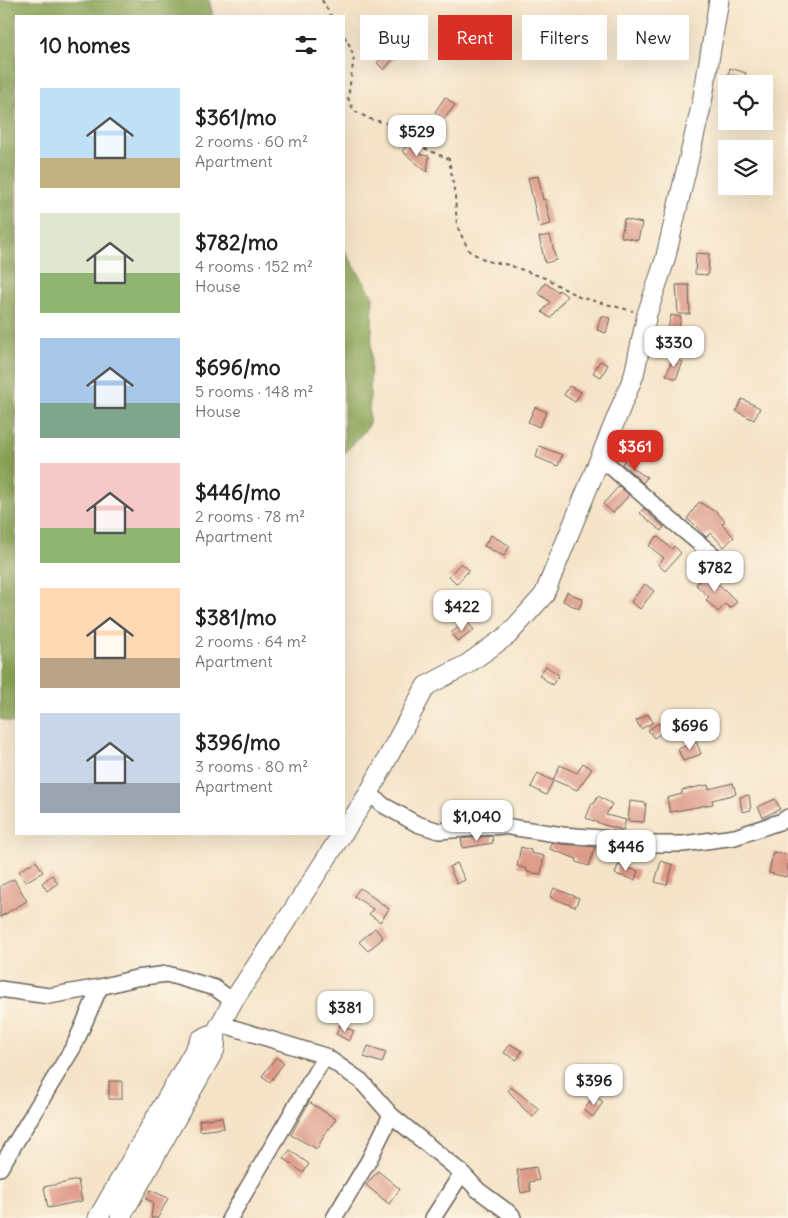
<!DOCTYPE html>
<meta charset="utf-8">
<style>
:root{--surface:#fff;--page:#f6f6f6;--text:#222;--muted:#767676;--accent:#d93025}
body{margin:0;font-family:Delius,sans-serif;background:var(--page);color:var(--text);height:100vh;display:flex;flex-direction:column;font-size:19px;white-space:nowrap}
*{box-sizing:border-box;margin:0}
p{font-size:16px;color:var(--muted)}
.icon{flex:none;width:28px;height:28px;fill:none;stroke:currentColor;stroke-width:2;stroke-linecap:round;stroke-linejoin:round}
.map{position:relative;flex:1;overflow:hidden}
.panel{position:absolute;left:15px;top:15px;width:330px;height:820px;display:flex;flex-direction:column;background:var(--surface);border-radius:0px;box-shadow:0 5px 20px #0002}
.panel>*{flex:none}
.banner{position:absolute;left:360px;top:15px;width:352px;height:45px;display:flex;gap:10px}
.buttons{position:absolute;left:718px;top:75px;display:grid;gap:10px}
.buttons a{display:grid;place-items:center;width:55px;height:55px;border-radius:0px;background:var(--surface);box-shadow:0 5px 20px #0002;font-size:25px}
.price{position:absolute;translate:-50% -42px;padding:0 11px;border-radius:10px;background:#fff;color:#222;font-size:16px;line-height:32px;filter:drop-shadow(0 1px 2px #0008)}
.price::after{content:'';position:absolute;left:50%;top:30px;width:15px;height:11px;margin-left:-8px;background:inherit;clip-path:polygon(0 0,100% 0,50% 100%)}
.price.on{background:var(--accent);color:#fff}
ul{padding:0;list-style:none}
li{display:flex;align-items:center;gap:15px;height:125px;padding:0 25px}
li span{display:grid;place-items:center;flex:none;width:140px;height:100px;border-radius:0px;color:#555}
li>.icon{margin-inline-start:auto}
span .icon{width:60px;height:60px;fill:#fffc;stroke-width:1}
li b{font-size:21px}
h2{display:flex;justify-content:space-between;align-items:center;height:60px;padding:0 25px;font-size:21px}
.chip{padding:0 18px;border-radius:0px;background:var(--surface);box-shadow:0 5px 20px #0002;font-size:18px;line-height:45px}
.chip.on{background:var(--accent);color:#fff}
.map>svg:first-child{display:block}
.forest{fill:#8aa557;stroke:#53603a}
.building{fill:#dd9886}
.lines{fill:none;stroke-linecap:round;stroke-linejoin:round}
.minor-casing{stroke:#686258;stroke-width:18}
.major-casing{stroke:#686258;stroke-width:21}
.path{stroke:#686258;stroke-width:2;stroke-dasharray:4 4;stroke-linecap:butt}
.minor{stroke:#fff;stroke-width:15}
.major{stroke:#fff;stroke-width:19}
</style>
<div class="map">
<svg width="788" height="1218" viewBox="0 0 788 1218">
<rect width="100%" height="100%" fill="#fcf5e5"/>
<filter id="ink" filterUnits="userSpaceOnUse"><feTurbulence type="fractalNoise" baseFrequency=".02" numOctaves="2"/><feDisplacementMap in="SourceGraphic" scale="10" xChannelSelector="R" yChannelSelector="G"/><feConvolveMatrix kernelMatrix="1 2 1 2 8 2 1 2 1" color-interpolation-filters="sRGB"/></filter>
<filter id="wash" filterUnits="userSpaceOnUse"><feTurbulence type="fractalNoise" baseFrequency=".0096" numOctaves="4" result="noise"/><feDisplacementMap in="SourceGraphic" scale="20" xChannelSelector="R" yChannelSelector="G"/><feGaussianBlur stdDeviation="1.12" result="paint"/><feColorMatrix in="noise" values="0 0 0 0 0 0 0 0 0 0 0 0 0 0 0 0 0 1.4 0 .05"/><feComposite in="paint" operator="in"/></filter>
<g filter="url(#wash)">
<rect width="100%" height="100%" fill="#f5e3c8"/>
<path class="forest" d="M0,0H209L213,16H16V724L0,719Z
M344,249L373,297L369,426L344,454Z"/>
<g id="blocks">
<path class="building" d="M388,52L394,58L384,70L377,63Z
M730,68L746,73L742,84H725Z
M445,97L455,105L444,119L435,112Z
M409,144L422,155L429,156L427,172L402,151Z
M538,176L543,200L545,199L551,224L539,227L528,178Z
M624,219L642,223L638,240L621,237Z
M550,235L556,260L545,263L539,237Z
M696,253L709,254L708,275L695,274Z
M545,283L558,292L559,290L567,296L550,318L542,312L550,302L538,293Z
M676,285H689L690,314H678Z
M671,315L681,317L677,340L666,338Z
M601,316L610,318L606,333L597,330Z
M657,336L666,338L663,352L653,350Z
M673,358L683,362L676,379L666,375Z
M600,361L608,365L601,377L593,373Z
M569,386L581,392L575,402L564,395Z
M742,399L760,408L754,420L736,411Z
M535,407L547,412L539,427L528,422Z
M539,446L562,455L558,466L536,457Z
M624,461L638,471V472L647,477L643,483L622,464Z
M619,486L629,495L613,513L603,504Z
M699,502L714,511L715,510L725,521L722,524L734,537L724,547L711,533L706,537L694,524L687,519Z
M644,508L664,527L661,531L640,513Z
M491,535L510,546L504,556L484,546Z
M657,536L672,549L674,546L681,553L665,571L658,565L664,558L649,546Z
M461,563L469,570L457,584L449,576Z
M705,573L725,590L737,602L730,608L725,604L718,612L706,600L709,597L696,585Z
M645,584L654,591L640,609L631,602Z
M567,592L583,599L579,609L563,601Z
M467,621L474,630L458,642L451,633Z
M546,666L559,675L552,685L539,675Z
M648,714L653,722L641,729L636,721Z
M659,723L664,731L654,738L648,730Z
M696,741L701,754L683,761L678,749Z
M583,763L592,769L577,790L553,780L560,765L577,773Z
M538,773L553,781L546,795L531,787Z
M733,783L736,794L712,800L713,804L670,812L667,798L682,794V790L708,785L709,789Z
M749,795L751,810L742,812L740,797Z
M598,796L612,804L606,815L626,820L623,830L604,825L586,818L592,803L594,804Z
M775,799L780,809L763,817L758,807Z
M630,801L646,803L644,822L628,821Z
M492,836L493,843L463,848L461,839Z
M552,843L562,844L595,847L589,866L576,862L577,859L550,849Z
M521,847L531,850V853L544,856L541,874L527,872V869L517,866Z
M773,852L788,855V866L786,877L769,873Z
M36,861L43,872L25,882L19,871Z
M661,861L673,865L667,885L655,882Z
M457,863L465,880L457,884L449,867Z
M618,865L638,871L635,880L615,874Z
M52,875L58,883L47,891L42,883Z
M14,879L27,901L0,917V886Z
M360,888L389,909L380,922L369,914L373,909L354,896Z
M554,888L579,898L575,907L550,897Z
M375,928L383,938L368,951L359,942Z
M340,1025L354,1031L349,1041L336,1034Z
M510,1044L522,1051L517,1060L504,1053Z
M368,1046L386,1052L382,1063L364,1057Z
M276,1057L284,1063L270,1082L262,1076Z
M109,1081H122V1099H109Z
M511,1087L539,1109L533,1117L523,1108L508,1090Z
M594,1095L603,1102L593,1117L584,1110Z
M309,1102L336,1119L329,1129L328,1128L317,1149L291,1135Z
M222,1117L224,1128L200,1131L199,1120Z
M290,1150L309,1164L303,1173L284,1158Z
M536,1167L539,1180L529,1182L531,1191L521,1193L517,1170Z
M378,1171L400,1189L389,1204L366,1185Z
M78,1180L82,1201L48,1208L44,1187Z
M150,1190L168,1198L158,1218H151L153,1202L146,1199Z"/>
</g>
</g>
<g filter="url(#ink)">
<use href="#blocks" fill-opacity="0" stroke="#686258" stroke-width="1"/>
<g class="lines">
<g class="minor-casing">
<path id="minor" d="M601,458L671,520L724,564
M369,793L383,805L417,824L439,831L503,826L563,835L602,838L642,844H683L735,837L782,821L788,817
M0,989L49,996L100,987L136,978L167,974L215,988L233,1001
M221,1024L325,1056L361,1081L391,1115L462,1173L478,1190L512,1215L513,1218
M0,1168L74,1046L100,987
M230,1218L325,1056
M334,1218L369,1160L391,1115
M433,1218L462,1173"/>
</g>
<g class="major-casing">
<path id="major" d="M344,832L369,793L426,686L466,665L508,635L544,595L634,375L647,314L665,260L702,103L719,0
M98,1218L201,1039L216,1032
M120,1218L215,1049L216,1032L233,1001L290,915L342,834"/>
</g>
<path class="path" d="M322,0L331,16
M344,36L348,42L354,57L348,98L354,111L370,119L390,124L405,133L419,146L449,159L455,196L457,226L469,251L487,261L509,265L545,278L579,297L633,311"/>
<use href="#minor" class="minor"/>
<use href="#major" class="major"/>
</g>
</g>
</svg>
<div class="buttons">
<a><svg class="icon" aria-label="locate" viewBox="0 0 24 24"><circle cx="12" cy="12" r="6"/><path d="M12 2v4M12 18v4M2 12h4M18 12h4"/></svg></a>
<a><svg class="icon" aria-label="layers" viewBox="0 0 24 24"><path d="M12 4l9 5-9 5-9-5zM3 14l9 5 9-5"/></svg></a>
</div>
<b class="price" style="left:417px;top:157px">$529</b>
<b class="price" style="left:674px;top:368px">$330</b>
<b class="price on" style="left:635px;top:472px">$361</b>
<b class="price" style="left:715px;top:593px">$782</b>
<b class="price" style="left:462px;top:632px">$422</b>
<b class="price" style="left:690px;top:751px">$696</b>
<b class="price" style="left:477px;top:842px">$1,040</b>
<b class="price" style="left:626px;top:872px">$446</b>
<b class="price" style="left:345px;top:1033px">$381</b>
<b class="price" style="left:594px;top:1106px">$396</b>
<div class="banner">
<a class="chip">Buy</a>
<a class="chip on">Rent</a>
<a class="chip">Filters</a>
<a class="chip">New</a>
</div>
<section class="panel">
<h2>10 homes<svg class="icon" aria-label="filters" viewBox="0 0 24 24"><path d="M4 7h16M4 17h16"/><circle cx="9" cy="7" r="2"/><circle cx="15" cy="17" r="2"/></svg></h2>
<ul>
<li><span style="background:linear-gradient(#bfe0f5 70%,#c2b280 0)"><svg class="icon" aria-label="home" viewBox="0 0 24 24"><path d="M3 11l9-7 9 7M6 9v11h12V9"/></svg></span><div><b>$361/mo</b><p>2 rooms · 60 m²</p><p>Apartment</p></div></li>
<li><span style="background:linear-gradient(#dfe7d0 60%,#8fb573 0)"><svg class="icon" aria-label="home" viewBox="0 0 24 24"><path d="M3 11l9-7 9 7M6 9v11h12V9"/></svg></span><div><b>$782/mo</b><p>4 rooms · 152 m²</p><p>House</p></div></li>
<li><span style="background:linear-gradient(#a9c7e8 65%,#7fa58c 0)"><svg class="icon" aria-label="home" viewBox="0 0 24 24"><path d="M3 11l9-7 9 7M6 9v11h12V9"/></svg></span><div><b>$696/mo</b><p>5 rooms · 148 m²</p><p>House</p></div></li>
<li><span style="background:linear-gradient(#f6c9c9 65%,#8fb573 0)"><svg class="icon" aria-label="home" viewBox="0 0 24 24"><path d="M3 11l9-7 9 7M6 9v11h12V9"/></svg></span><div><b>$446/mo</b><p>2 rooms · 78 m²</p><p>Apartment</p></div></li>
<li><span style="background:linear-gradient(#ffd9b3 70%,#b9a48a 0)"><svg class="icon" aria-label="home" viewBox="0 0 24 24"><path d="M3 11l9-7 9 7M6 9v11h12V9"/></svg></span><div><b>$381/mo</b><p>2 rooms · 64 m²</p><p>Apartment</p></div></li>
<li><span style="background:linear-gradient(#c9d6e8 70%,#9aa5b1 0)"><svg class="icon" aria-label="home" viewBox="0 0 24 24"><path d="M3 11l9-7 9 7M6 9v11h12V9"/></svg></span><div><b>$396/mo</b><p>3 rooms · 80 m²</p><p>Apartment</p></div></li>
</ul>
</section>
</div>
